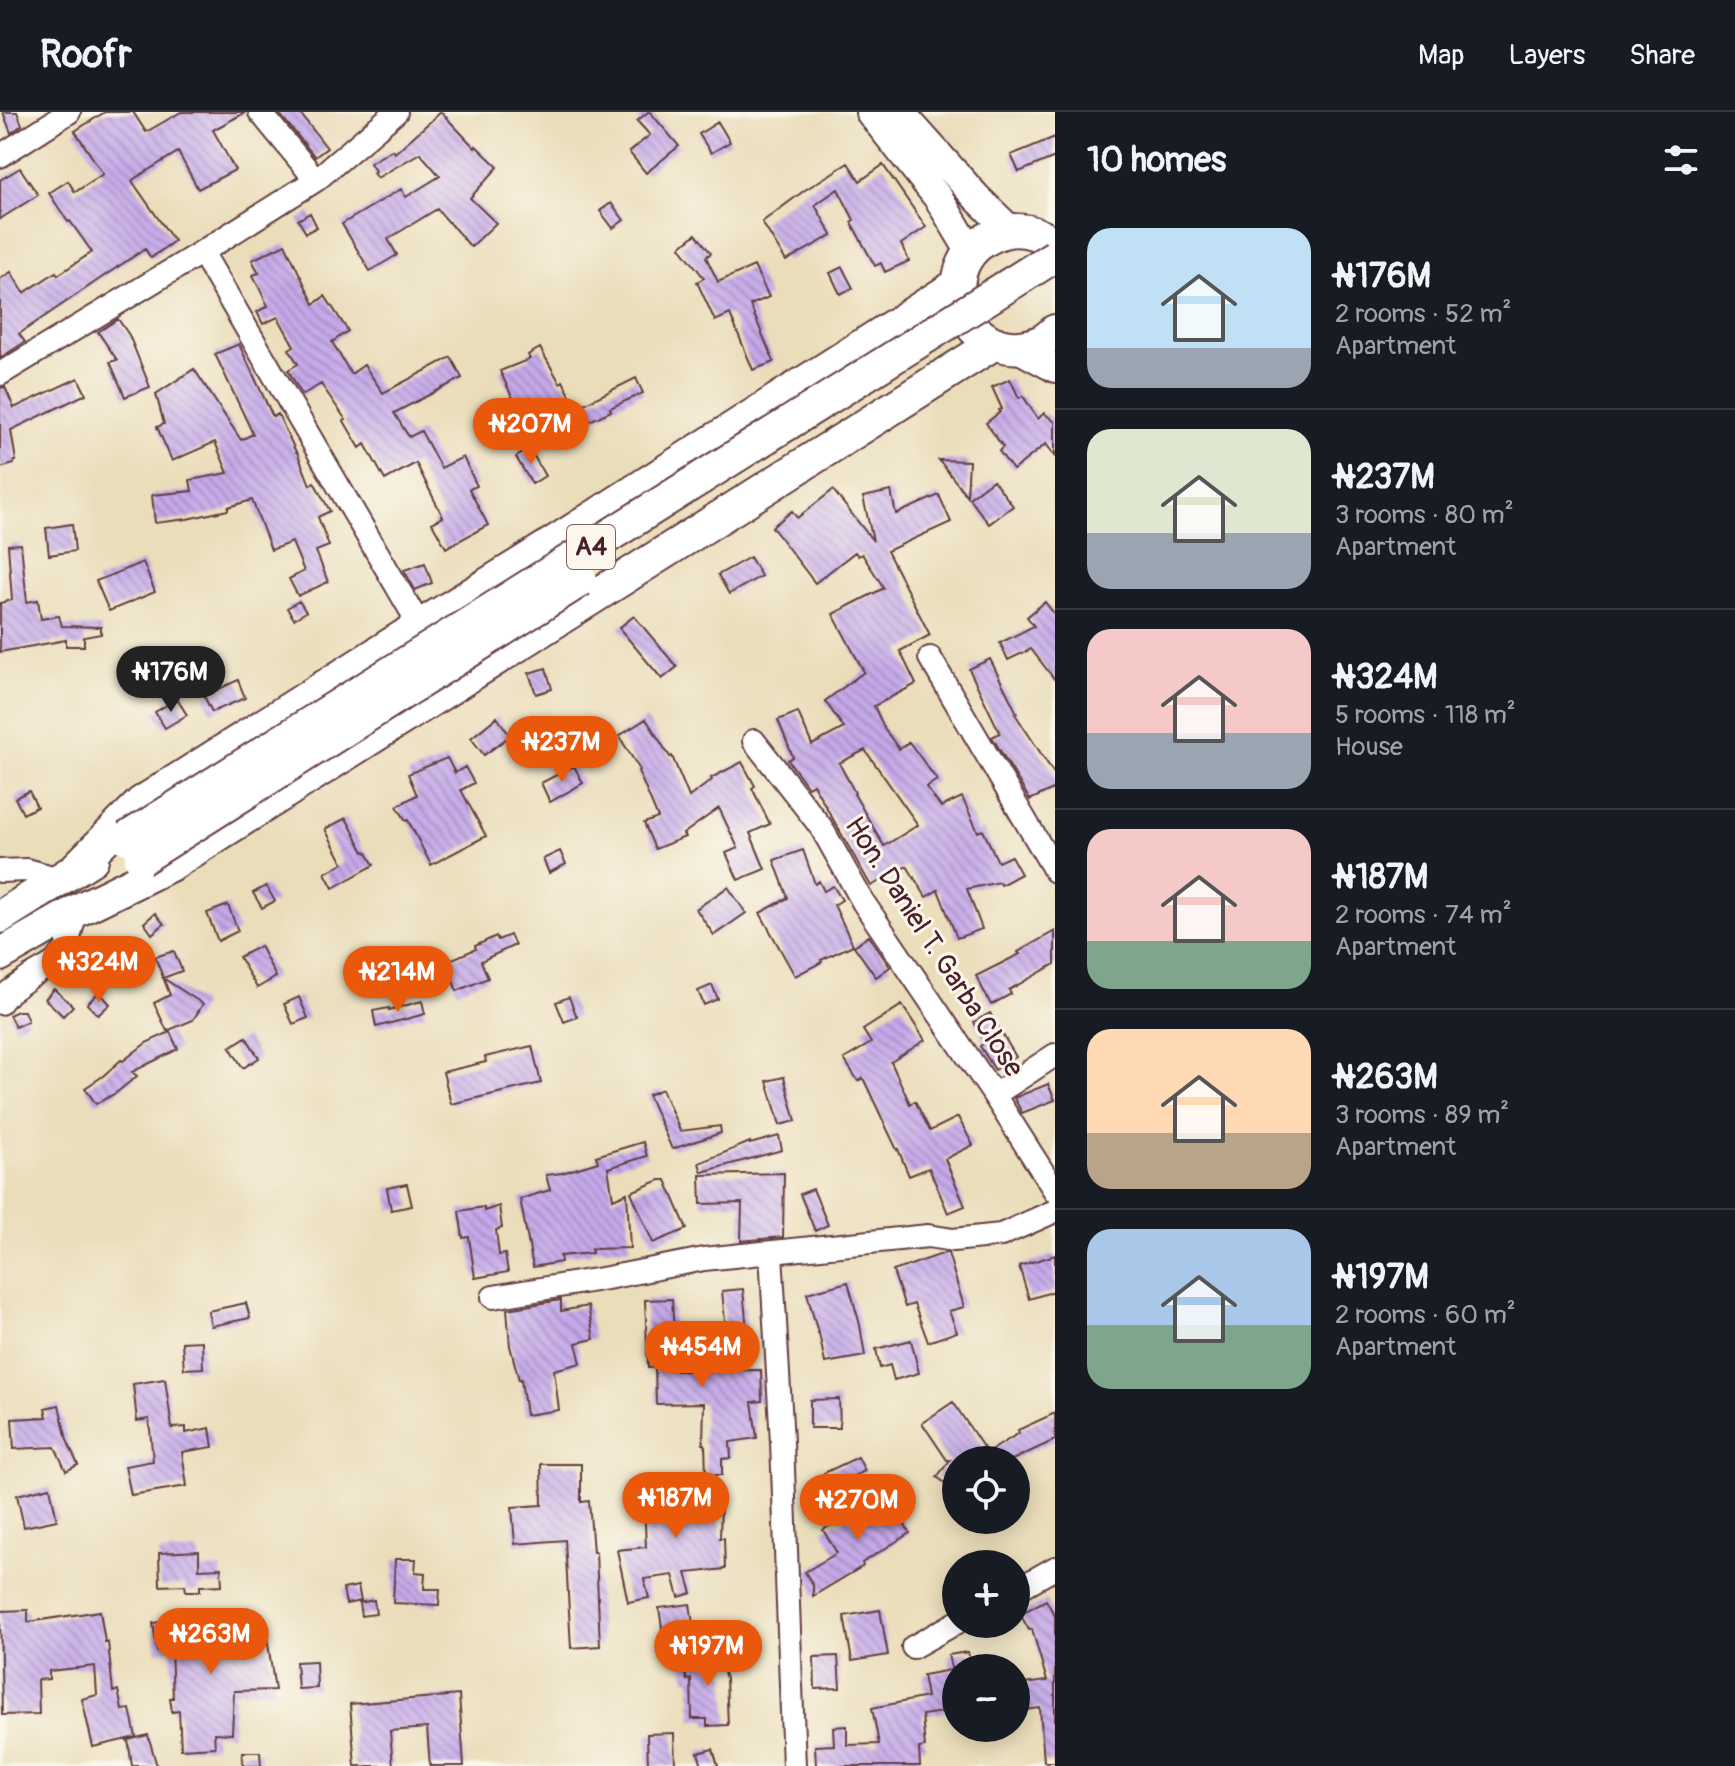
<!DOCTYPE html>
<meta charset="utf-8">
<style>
:root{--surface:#171b24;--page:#242831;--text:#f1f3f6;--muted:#9ea1a6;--line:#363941;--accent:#ea580c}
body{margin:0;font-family:Pangolin,sans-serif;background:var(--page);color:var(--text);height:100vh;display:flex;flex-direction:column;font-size:30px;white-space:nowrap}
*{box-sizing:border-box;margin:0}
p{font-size:26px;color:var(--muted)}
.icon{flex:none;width:44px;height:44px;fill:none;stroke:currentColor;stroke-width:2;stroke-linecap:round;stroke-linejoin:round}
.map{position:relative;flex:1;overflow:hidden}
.panel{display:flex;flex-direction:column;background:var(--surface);width:680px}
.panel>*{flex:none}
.buttons{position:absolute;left:942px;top:1334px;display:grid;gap:16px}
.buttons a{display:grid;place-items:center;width:88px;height:88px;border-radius:50%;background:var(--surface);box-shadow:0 4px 20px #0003;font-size:40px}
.price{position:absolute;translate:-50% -68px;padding:0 18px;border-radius:28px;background:var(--accent);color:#fff;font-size:26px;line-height:52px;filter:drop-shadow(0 2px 4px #0008)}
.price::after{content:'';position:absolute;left:50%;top:48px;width:24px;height:18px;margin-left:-12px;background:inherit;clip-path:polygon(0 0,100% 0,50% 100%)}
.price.current{background:#222;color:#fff}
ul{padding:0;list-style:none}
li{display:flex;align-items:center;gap:24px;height:200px;padding:0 32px}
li+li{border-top:2px solid var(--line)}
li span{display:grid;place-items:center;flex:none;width:224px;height:160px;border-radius:24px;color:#555}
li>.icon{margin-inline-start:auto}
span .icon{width:96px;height:96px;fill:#fffc;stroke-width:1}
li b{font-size:34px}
h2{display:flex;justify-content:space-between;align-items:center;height:96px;padding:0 32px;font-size:34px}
header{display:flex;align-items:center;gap:48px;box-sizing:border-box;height:112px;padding:0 40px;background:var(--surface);border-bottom:2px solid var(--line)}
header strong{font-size:38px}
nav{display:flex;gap:44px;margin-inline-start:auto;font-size:28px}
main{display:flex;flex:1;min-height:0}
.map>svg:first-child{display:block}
.building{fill:url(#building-back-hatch);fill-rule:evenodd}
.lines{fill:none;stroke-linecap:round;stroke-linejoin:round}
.minor-casing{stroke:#623c40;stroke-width:26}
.major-casing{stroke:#623c40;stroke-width:32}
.highway-casing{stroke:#623c40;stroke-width:36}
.minor{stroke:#fff;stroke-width:22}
.major{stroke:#fff;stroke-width:28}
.highway{stroke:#fff;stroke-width:32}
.highway-bridge-casing{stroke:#623c40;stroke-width:36;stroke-linecap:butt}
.highway-bridge{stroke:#fff;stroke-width:32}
.labels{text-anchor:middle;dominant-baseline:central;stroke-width:6;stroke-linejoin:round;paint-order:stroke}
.shield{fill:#fbf7ec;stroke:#7f6065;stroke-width:2}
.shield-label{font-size:26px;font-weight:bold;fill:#4a1f2b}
.street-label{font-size:28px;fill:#4a1f2b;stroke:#fbf7ec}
</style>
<header>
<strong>Roofr</strong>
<nav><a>Map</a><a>Layers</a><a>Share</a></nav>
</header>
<main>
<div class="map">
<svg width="1055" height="1654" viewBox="0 0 1055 1654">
<defs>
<pattern id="building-back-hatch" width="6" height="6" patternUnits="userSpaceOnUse" patternTransform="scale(2)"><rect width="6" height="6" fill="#c4a9e9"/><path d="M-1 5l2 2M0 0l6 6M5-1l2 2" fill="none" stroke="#a189bd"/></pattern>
</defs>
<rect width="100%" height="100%" fill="#fbf7ec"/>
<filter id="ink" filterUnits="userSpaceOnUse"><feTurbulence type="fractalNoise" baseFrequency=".0125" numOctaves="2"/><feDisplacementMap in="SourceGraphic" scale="16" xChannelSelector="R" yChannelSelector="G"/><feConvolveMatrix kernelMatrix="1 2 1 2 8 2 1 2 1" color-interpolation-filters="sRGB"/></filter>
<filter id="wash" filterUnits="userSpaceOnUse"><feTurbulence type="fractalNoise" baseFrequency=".006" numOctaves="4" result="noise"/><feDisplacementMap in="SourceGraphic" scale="32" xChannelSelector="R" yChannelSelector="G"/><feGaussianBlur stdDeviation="1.8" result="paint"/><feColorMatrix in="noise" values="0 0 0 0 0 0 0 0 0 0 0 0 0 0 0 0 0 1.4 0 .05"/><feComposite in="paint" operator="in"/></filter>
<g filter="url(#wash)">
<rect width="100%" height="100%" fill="#eaddba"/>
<g id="blocks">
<path class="building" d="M3,0H17L22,13L11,21Z
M105,0H133L146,20L181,0H246L213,18L235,58L198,77L178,40L134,67L132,69L174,129L151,146L145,137L107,162L19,222L25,230L0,246V167L11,160L24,181L56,160L58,163L92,140L70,109L68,110L49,81L68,69L75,80L103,62L75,19Z
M278,0H299L327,36L315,45Z
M441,0L475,36L476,34L498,55L470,86L496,111L471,135L437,97L388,127L397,143L370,159L342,112L401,77L406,85L440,64L420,41L377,66L373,61L375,59L370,51L392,38L395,41Z
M648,0H650L679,34L646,61L629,40L650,23L637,9Z
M718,10L730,30L711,41L699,22Z
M1055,25V45L1019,60L1011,43Z
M848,51L860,69L883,53L926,115L901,132L909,149L885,160L881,151L875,154L851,110L854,108L838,77L815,93L832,123L786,149L762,110L805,78Z
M20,56L38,83L0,107V68Z
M611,91L624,108L613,116L600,99Z
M310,101L317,115L306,121L298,108Z
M696,122L711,141L706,145L718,170L754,154L769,185L750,193L774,250L753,258L730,202L715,209L697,170L704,166L680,135Z
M285,132L314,192L325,184L348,219L332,230L351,262L364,253L383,281L451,245L462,266L394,301L409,325L421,319L441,356L463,345L477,374L469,377L488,413L446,436L432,411L443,405L416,351L385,368L365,332L360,336L344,309L346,308L321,272L302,283L288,258L298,252L289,237L294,234L278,205L263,212L257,200L268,194L253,163L259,161L252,148Z
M842,155L853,176L840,182L830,161Z
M118,207L129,223L150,275L125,285L110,250L117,248L98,220Z
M239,232L273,305L278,302L296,340H297L310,373L314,370L330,399L318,405L329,434L316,439L328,470L298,484L289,467L304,459L292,430L271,438L252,388L228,395V398L187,407L155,411L152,383L192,379L190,368L228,361L215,330L172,349L157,315L164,312L156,282L194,257L241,328L253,322L215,242Z
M540,236L560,271L563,269L576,296L636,266L643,281L610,296L611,299L581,313L578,307L544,327L530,333L520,311L507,318L496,301L514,289L500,259L530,247L528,243Z
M78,266L86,282L11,318L16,349H14V352L0,356V276L5,275L14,296Z
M1010,267L1019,286L1023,284L1038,307L1044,301L1055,310V344L1046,332L1013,358L999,339L1003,335L986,311L1000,300L999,298L1002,297L992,275Z
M530,337L545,364L532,372L516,345Z
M939,348L969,349L967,384Z
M993,368L1013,394L989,412L969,386Z
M833,378L873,429L863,385L891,379L896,402L939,383L951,410L887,439L930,523L900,539L916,572L874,594L885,618L899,637L909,630L937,668L926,675L941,695L962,685L978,720L983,718L998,750L1011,744L1021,762L1001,773L999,770L967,777L982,817L957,826L938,778L926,785L907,754L871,774L813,672L808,675L788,648L793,645L778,608L798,600L812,633L844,616L825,589L864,560L833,502L884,476L862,442L858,444L855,440L815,471L772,415L792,399L797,406ZM865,638L918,713L884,734L854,682L855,681L839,651Z
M72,412L75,439L49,443L46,416Z
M21,432L27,490L38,488L41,507L59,504L62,514L101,515V522L84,525V534H66V528L0,540V491L12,488L8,433Z
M750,445L761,464L729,482L718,463Z
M143,450L155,480L109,499L96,469Z
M425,451L432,471L415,478L404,458Z
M299,489L306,500L294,507L287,496Z
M1045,490L1055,503V568L1031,537L1008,548L1000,531L1034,514L1027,505Z
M634,504L677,555L662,567L619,516Z
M990,547L1017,601L1015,602L1055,663V676L1030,688L992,625L1000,621L969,557Z
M546,556L552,577L536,582L529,561Z
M238,568L245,586L212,600L204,584Z
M177,587L187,603L165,616L155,600Z
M497,605L510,624L484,643L471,626Z
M646,607L670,645L672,644L689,685L712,668L711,666L742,650L755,674L752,676L770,712L750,721L765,757L738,768L726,741L738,736L719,696L683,722L685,725L655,737L644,711L658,706L638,659L640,658L619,624Z
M447,646L455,661L465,655L474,671L461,678L486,724L431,753L408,708L406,709L397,694L417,683L408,662Z
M574,654L583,671L550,690L541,671Z
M29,679L37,695L23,702L15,686Z
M346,706L364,740L366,739L374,753L333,776L325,761L343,751L325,717Z
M803,738L815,772L819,769L824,779L833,774L842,788L834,793L853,833L821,848L822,850L795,864L760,801L788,786L774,748Z
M560,739L566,752L549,761L543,747Z
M266,774L275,789L262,796L253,781Z
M728,775L746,801L714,823L696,797Z
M228,793L238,819L218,829L207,801Z
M155,801L164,812L152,822L144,811Z
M1055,819V852L1009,878L1011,882L991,893L976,864L1020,842L1018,840Z
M510,823L515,833L481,849L488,866L457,879L445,850L476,837L475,834L496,824L498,828Z
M869,824L890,855L876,865L854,834Z
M260,834L276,865L257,876L239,845Z
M174,839L182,859L163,866L203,892L193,908L167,919L154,891L170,883L155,845Z
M712,873L718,887L704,893L698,879Z
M54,877L73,894L63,904L45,887Z
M99,880L110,892L98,903L87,892Z
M299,885L308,906L293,912L284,892Z
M569,885L577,905L564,910L556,890Z
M422,889L425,902L376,915L373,899L389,896V898Z
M902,893L925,928L891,950L910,992L915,989L930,1019L958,1005L973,1033L945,1047L965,1094L948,1101L929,1056L909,1064L898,1037L897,1038L863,966L858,969L844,947L871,931L863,918Z
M18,899H24L28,909L15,915L9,903Z
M990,901L1016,945L995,958L980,934L985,931L974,910Z
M170,920L178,937L132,960L137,964L116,981L96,992L85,976L103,964L121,948L123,949L146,931Z
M246,925L259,946L243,956L230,935Z
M532,934L541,971L451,992L443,960L486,950L485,945Z
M784,965L796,1009L780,1013L767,969Z
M1048,972L1055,988L1022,1001L1014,986Z
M662,977L680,1019L720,1014L721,1021L672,1037L648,983Z
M779,1024L782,1038L702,1060L699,1051L750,1030V1032Z
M643,1030L647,1044L608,1056L613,1087L627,1081L630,1136L591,1137L592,1141L560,1144L561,1150L533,1155L520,1087L550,1078L546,1063L562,1061L598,1050L596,1044Z
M784,1061L783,1125L741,1129L742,1091L701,1092L700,1063Z
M660,1068H666L687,1117L653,1131L631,1080Z
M407,1072L412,1094L391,1098L387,1076Z
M813,1077L828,1113L815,1119L800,1082Z
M499,1094L502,1116L496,1118L499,1143L505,1142L508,1160L475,1166L469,1125L463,1126L459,1099L484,1095V1099Z
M945,1141H948L964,1195L949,1199L957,1220L928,1230L914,1192L905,1195L893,1159Z
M1055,1143V1179L1029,1187L1019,1154Z
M848,1170L860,1213L865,1244L825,1251L819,1221H818L807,1181Z
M743,1177L747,1218L726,1219L722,1179Z
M672,1187L676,1259L761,1258L762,1289L752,1290L757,1326L730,1330L731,1346L722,1347V1363H706L705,1332H703L704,1291L656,1292L655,1255L648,1256L645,1188Z
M561,1188V1199L588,1194L594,1227L576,1231L581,1251L554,1258L559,1298L526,1303L521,1267L519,1268L510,1234L507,1197Z
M246,1191L250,1206L211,1214L208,1199Z
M911,1228L919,1261L894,1268L890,1253L880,1256L876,1237Z
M202,1229L203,1256L184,1257L182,1230Z
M165,1267L172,1316L186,1315V1321L210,1316L213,1335L182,1340L187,1374L131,1383L125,1354L153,1349L149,1307L137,1309L133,1272Z
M839,1287L840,1316H810V1288Z
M953,1290L987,1341L1019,1321L1018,1318L1055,1301V1328L1012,1348H956V1366L949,1374L937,1365L950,1348H947L922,1311Z
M59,1293L67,1328L78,1353L66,1359L55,1335L14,1337L12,1307L47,1305L45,1296Z
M858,1345L865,1359L830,1375L824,1361Z
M541,1352H581V1390L589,1389L593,1440H596L600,1534L571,1536L565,1428L515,1432L512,1395L542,1393Z
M716,1371L717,1393H721L720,1426H724L725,1457L686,1461L692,1481L679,1485L673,1463L644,1467L649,1486L628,1490L617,1438L646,1435L644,1390L667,1389L664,1373Z
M50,1375L57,1408L24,1415L17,1383Z
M885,1382L910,1421L862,1451L863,1454L813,1484V1473L805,1460L837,1441L823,1418L836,1410L838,1412Z
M199,1439V1457L221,1456L222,1473L200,1474V1479H186L185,1473L160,1474L159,1441Z
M395,1447H416L415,1460L425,1461L424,1477H440L439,1493L393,1491Z
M358,1474L361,1489L346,1492L343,1477Z
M374,1488L376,1502L361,1504L359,1491Z
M1046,1488L1055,1504V1650H1044L1040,1596L1016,1599V1573L1047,1569L1032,1517L1029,1518L1020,1502Z
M690,1492L694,1518L663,1522L659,1496Z
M28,1498V1510L100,1499L105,1530H108L113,1580L118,1578L122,1598L130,1597L136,1625L93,1635L82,1587L97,1583L95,1554L49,1559V1567L38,1568L39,1602L2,1603L0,1499Z
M880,1498L888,1543L852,1549L844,1504Z
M202,1504L205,1527L266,1518L275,1578L234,1579L232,1622L214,1621L215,1635L181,1637L179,1599L172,1600L170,1586H173L171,1537L157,1539L153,1511Z
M717,1538L726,1567L728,1613L707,1614V1607H692L691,1567L687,1568L681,1548Z
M968,1540L971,1556H951L948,1543Z
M838,1544L840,1576L815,1577L814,1545Z
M316,1549L317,1576L298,1577L296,1550Z
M956,1557V1598L922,1603L925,1635L919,1636L920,1654H816L815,1634L834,1633L833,1615L847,1614V1633L879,1632L872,1596L927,1585L923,1563Z
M459,1583L464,1654H430L427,1616L390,1619L393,1654H355L350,1592Z
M674,1621L675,1654H648L647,1622Z
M148,1623L157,1654H132L128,1628Z
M713,1637L718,1654H702L698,1641Z
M242,1640H260L261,1654H243Z"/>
</g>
</g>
<g filter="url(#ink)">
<use href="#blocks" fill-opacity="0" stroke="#623c40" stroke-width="2"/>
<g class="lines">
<g class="minor-casing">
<path id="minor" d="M260,0L316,68
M0,44L69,0
M202,140L420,514
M0,262L202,140L316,68L396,0
M930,546L1055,759
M754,629L821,715L863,790L994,983L1055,1079
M0,759L27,758L60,767
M0,891L9,880L30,865L54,851L66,838L76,799
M994,983L1055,943
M771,1141L782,1330L794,1654
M493,1185L607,1166L704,1147L928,1124L953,1128L1001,1123L1055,1099
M1016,1478L1055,1456
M913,1535L956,1511"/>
</g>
<g class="major-casing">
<path id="major" d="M870,0L939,87L970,139
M900,0L977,86L1010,118
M1016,235L1055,256"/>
</g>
<g class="highway-casing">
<path id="highway" d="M1055,133C1040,121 1022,115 1003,120C920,146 965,261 1040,230C1045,228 1050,223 1055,219
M76,756L141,691L420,514L525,449L957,173
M0,805L92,747
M0,843L76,799L172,752L995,231"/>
</g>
<use href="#minor" class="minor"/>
<use href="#major" class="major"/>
<use href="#highway" class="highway"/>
<g class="highway-bridge-casing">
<path id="highway-bridge" d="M127,726L1055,144
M141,747L581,468"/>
</g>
<use href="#highway-bridge" class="highway-bridge"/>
</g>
</g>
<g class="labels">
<rect class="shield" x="567" y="413" width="48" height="44" rx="6"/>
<g class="shield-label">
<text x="591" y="435">A4</text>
</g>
<g class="street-label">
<text transform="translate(934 835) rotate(57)">Hon. Daniel T. Garba Close</text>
</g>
</g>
</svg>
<div class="buttons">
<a><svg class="icon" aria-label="locate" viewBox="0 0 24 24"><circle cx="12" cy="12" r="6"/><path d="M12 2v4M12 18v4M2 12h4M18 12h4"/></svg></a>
<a>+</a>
<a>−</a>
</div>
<b class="price" style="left:531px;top:354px">₦207M</b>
<b class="price current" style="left:171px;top:602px">₦176M</b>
<b class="price" style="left:562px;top:672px">₦237M</b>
<b class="price" style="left:99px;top:892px">₦324M</b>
<b class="price" style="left:398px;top:902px">₦214M</b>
<b class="price" style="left:702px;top:1277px">₦454M</b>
<b class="price" style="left:676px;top:1428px">₦187M</b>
<b class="price" style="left:858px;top:1430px">₦270M</b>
<b class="price" style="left:211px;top:1564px">₦263M</b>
<b class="price" style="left:708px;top:1576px">₦197M</b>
</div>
<section class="panel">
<h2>10 homes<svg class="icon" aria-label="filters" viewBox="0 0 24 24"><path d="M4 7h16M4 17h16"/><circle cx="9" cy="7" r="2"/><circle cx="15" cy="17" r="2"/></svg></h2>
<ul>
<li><span style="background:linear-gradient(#bfe0f5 75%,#9aa5b1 0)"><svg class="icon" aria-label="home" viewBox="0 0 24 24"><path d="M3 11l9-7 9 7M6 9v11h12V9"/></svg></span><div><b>₦176M</b><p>2 rooms · 52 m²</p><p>Apartment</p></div></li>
<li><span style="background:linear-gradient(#dfe7d0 65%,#9aa5b1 0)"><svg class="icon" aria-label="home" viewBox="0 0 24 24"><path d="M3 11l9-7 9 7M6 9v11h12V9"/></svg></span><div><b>₦237M</b><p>3 rooms · 80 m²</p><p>Apartment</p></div></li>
<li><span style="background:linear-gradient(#f6c9c9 65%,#9aa5b1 0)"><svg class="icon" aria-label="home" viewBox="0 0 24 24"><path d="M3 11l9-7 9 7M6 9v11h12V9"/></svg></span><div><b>₦324M</b><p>5 rooms · 118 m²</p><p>House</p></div></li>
<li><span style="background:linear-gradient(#f6c9c9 70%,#7fa58c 0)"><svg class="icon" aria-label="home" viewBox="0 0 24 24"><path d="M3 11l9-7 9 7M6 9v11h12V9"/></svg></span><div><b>₦187M</b><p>2 rooms · 74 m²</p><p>Apartment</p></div></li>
<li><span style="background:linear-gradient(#ffd9b3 65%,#b9a48a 0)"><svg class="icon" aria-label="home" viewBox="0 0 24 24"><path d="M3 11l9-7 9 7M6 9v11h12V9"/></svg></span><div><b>₦263M</b><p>3 rooms · 89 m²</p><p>Apartment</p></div></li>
<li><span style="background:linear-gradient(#a9c7e8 60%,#7fa58c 0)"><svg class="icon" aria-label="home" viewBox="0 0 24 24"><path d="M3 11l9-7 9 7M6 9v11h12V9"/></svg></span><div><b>₦197M</b><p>2 rooms · 60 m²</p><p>Apartment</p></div></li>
</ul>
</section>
</main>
